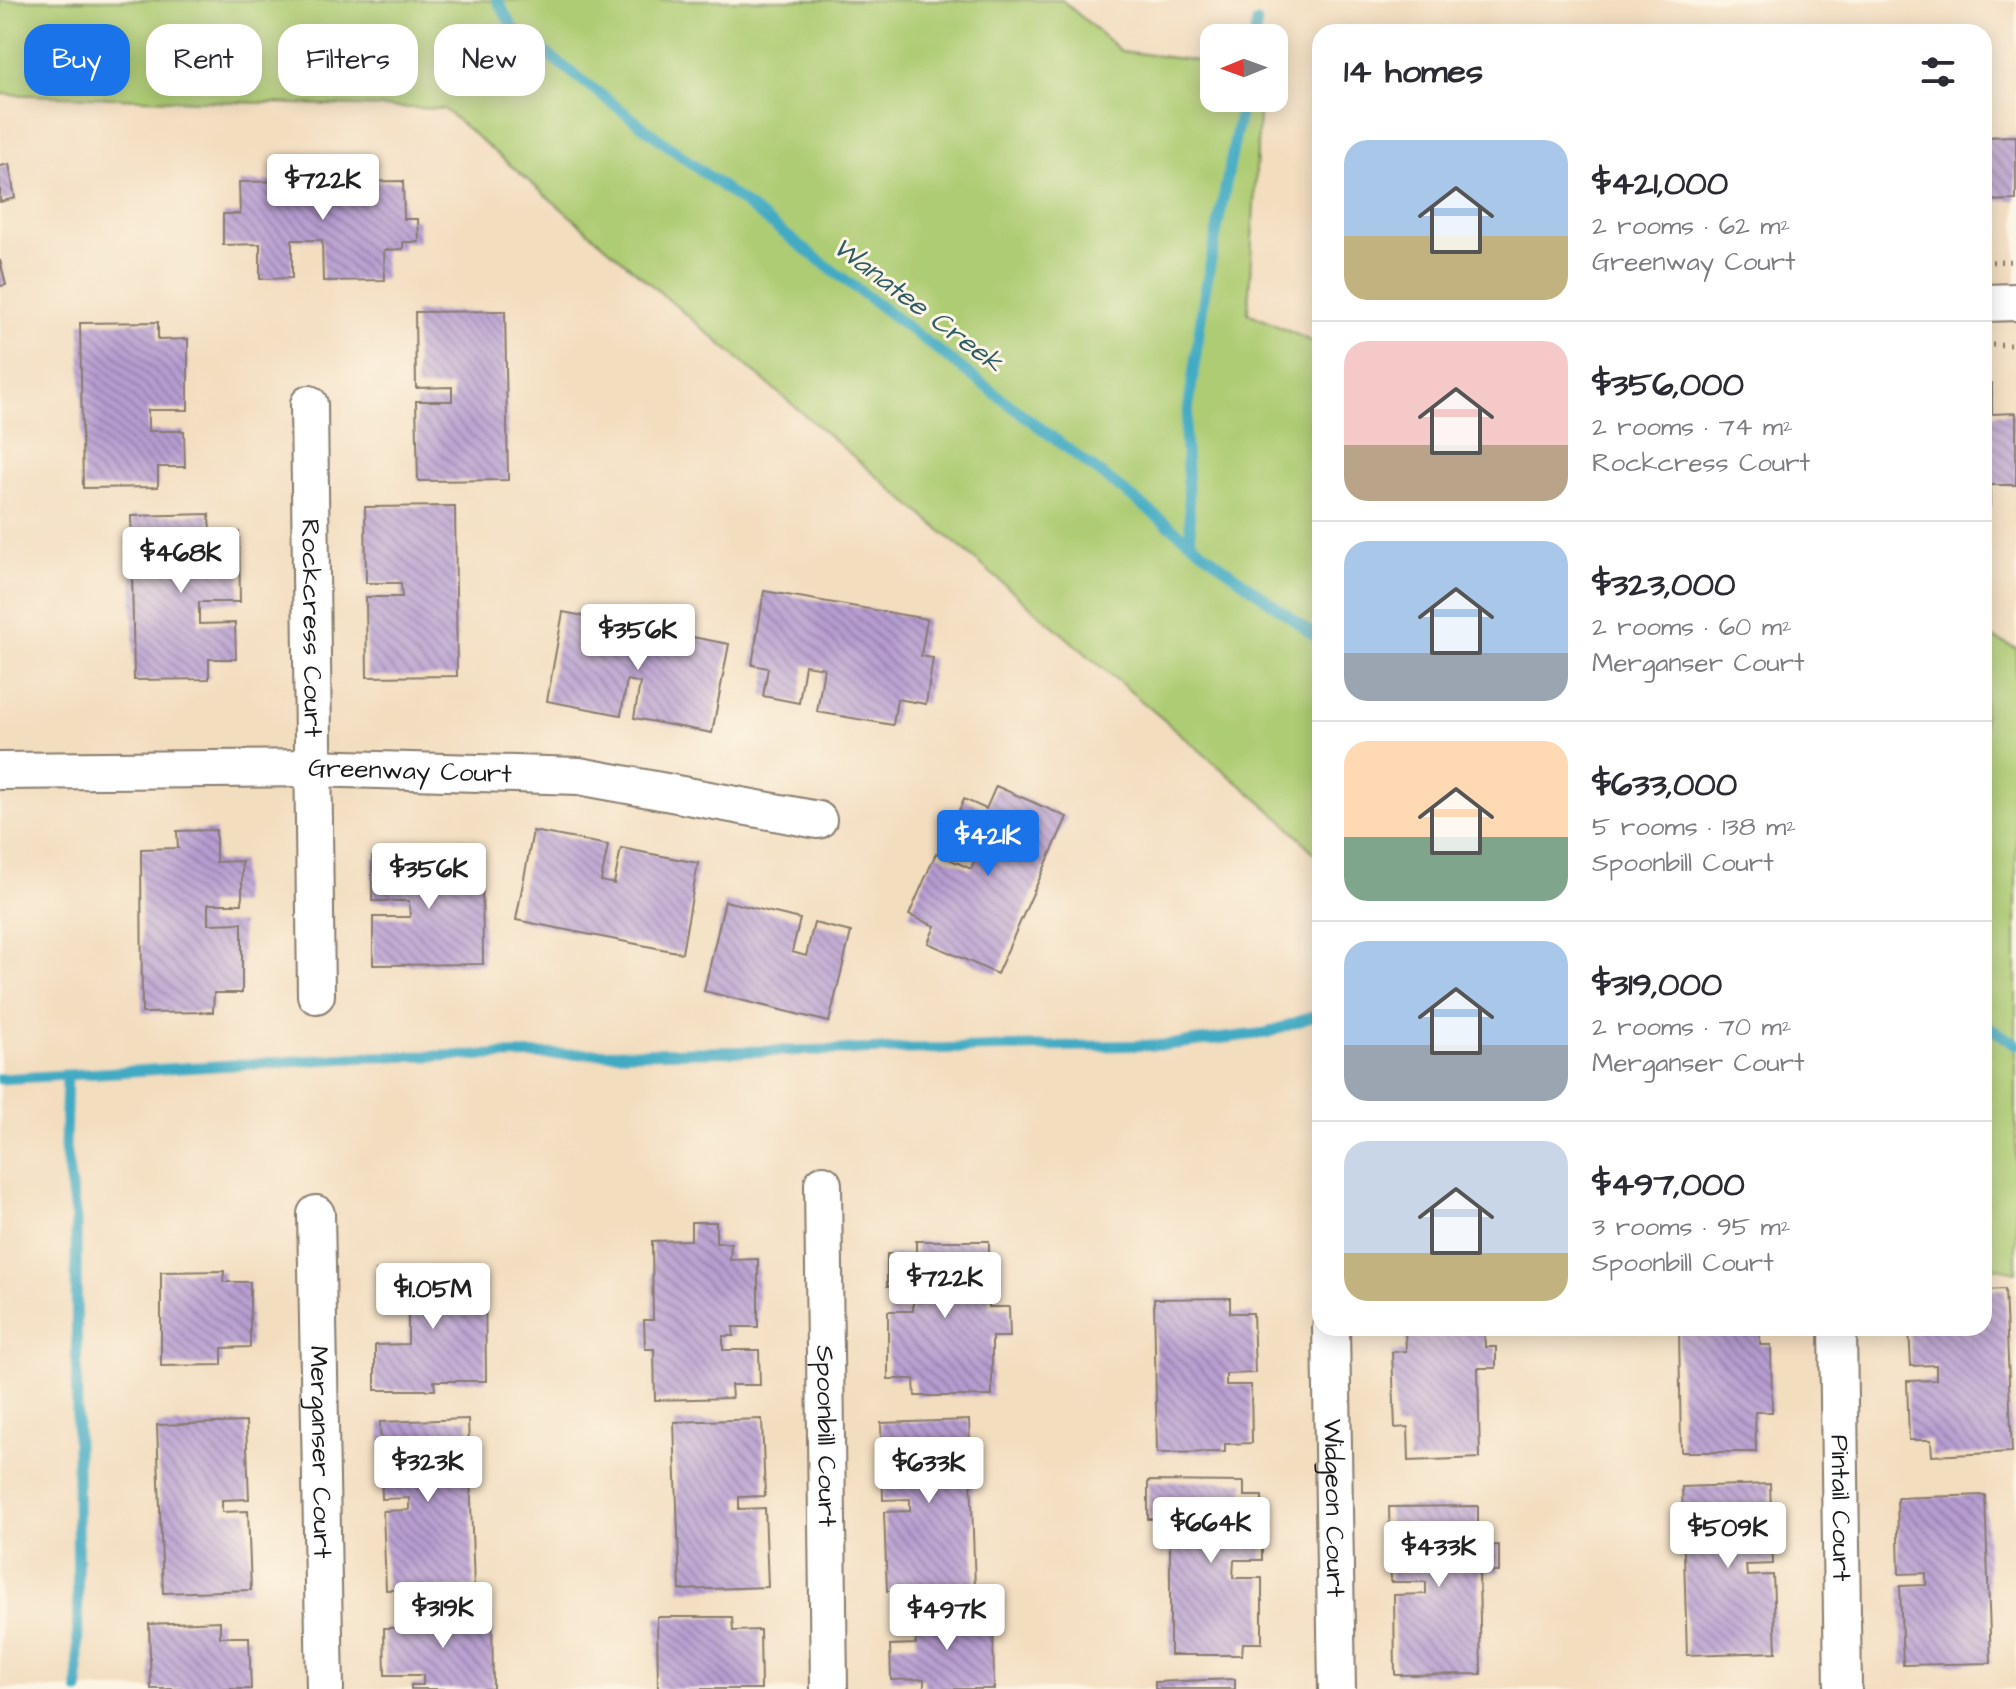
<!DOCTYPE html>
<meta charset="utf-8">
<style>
:root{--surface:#fff;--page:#f7f7f7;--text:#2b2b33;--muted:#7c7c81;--line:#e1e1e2;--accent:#1a73e8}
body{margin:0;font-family:"Architects Daughter",sans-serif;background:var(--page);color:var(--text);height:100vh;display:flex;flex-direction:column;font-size:30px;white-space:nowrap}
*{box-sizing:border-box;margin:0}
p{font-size:26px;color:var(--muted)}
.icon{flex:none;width:44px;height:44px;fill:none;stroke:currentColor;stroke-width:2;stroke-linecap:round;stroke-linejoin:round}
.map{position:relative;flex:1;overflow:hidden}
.details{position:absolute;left:1312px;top:24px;width:680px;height:1312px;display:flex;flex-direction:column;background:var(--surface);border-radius:24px;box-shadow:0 4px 20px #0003}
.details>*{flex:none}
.top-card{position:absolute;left:24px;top:24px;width:760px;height:72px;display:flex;gap:16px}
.needle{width:52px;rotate:269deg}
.controls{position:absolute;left:1200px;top:24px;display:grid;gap:16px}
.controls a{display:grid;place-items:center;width:88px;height:88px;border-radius:16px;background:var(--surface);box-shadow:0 4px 20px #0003;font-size:40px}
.price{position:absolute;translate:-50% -68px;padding:0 18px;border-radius:8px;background:#fff;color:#222;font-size:26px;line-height:52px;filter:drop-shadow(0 2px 4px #0008)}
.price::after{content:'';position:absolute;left:50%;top:48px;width:24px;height:18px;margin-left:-12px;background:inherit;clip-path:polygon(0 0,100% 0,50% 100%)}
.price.selected{background:var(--accent);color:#fff}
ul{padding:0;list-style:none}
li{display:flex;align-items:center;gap:24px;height:200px;padding:0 32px}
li+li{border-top:2px solid var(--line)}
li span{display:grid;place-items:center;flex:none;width:224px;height:160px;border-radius:24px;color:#555}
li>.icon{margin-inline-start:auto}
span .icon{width:96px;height:96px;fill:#fffc;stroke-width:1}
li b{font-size:34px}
h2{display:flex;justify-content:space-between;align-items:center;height:96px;padding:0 32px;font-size:34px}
.tag{padding:0 28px;border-radius:24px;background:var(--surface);box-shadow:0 4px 20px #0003;font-size:28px;line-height:72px}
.tag.selected{background:var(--accent);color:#fff}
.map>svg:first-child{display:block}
.park{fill:#aecc73;stroke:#657448;stroke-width:2}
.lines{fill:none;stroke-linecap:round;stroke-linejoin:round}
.stream{stroke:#43abc3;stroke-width:11}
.building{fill:url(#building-back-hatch)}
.minor-casing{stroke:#887c6e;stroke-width:40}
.path{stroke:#887c6e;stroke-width:5;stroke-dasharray:2 6;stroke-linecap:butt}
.minor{stroke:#fff;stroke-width:36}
.labels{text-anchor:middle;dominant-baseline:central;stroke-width:6;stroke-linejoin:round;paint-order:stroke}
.street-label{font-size:26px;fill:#1c1c1c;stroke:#fcf5e5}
.water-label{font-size:28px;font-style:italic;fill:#2e5c67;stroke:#fcf5e5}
</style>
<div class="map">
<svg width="2016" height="1689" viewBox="0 0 2016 1689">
<defs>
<pattern id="building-back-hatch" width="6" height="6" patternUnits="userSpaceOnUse" patternTransform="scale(2)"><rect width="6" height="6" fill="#b69cd0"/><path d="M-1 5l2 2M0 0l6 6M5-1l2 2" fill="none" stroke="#937ea8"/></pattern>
</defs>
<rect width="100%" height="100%" fill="#fcf5e5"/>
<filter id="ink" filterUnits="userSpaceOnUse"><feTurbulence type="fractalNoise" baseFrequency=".0125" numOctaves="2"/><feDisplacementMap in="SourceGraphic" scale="16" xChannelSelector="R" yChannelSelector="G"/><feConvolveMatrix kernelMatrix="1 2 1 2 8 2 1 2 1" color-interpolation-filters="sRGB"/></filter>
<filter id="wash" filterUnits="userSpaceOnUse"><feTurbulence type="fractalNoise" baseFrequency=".006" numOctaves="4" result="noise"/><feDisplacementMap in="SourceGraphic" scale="32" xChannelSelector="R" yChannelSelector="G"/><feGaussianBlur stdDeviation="1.8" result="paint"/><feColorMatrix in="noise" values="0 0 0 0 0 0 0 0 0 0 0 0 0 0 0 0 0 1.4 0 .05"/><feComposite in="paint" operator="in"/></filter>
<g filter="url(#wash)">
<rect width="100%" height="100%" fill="#f3ddbf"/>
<path class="park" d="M0,0H1062L1121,51L1214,63V98H1260L1248,313L1320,345V859L1283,821L444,109L0,94Z
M1984,634L2016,648V1272L1984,1265Z"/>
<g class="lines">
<path class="stream" d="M497,0L513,28L1320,640
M1254,38L1257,23
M1191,541L1185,433L1204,296L1243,98
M1984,1024L2016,1044
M67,1075L65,1148L76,1220L78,1689
M0,1079L366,1057L1167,1045L1266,1033L1320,1014"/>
</g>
<g id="blocks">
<path class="building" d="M2016,136V200L1984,201V137Z
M9,164L15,198L0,202V166Z
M348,166V182L403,181L404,219H418L419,242H403V249L384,250L385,280L323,281L322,240H292V278L260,279V244L223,245V214H240L239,182L293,181V167Z
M0,260L6,285L0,286Z
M505,311L508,480L418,481L416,401H452V387L416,388L415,312Z
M158,322V340L188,339V410H148V431H184L185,467H158V487L83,488L80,323Z
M1984,383H1992V414L2016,413V485H1990V506H1984Z
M455,506L457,676L367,677L366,597H402L401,583H366L365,507Z
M209,514L210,532H239L240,602H199V624L235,623L236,659H209V679L134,680L131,516Z
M764,591L927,619L921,656L933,658L926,704L897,699L893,725L817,712L824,668L805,665L799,703L763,696L768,668L752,665Z
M563,612L729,644L712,733L634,718L640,683L627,680L621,715L547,701Z
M996,786L1067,817L997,974L928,943L935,926L909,915L936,853L971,869L981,846L950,831L964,799L986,809Z
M216,830V862L242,861V904H208V924L242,923V993H214L213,1012L142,1013L141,849L178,848L177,831Z
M533,831L608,845L601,881L614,884L621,848L698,863L682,953L516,920Z
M372,857H482L483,964L373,965V917H410L409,901H372Z
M725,901L800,919L792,952L806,956L814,923L851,932L829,1022L704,991Z
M691,1222H716V1243H731L730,1260L758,1259V1327H733L734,1336H723V1350H759L760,1385H731L732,1398L655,1400L654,1349H645L644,1320H653L652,1241L691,1240Z
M916,1241H989V1307H1009L1010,1337H992V1396H915L914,1379H888V1311H913V1302H923V1286H887V1254H916Z
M428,1270V1277H485L486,1381H434L435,1390H375V1345L408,1344V1308H376V1271Z
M224,1271L223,1282H250V1347L222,1348V1365L161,1366V1272Z
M2005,1289L2012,1452L1932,1456L1931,1440H1909L1907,1381L1936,1380V1365L1911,1366L1909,1328H1984V1290Z
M1230,1298V1313H1253L1255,1373L1226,1374V1385H1251L1252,1443L1225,1444V1452L1157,1453L1154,1299Z
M1405,1328H1484L1485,1347H1496V1368H1478L1480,1458L1409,1461L1408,1427L1395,1428L1392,1352L1406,1351Z
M1679,1328H1760V1345H1771L1772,1412H1755L1756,1452H1681Z
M468,1419L474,1587L386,1590L383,1511L409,1510V1498L382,1499L380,1422Z
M762,1419L765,1496L739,1497V1509L765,1508L768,1587L680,1590L674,1422Z
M969,1420L975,1588L887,1591L884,1512L910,1511V1499L883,1500L881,1423Z
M246,1422L249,1499L222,1500V1512L248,1511L251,1590L163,1593L157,1425Z
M1148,1481L1244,1482V1496H1262V1560H1234L1233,1578H1262V1643H1243L1242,1655H1170V1519H1148Z
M1770,1484L1773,1564L1746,1565L1747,1576L1773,1575L1776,1652L1687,1655L1682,1487Z
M1985,1495L1991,1663L1903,1665L1900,1586L1926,1585V1573L1899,1574L1897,1498Z
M1478,1506V1546L1499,1545V1572H1479L1481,1674L1395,1675L1394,1595L1426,1594V1582H1391L1389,1507Z
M958,1604L959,1621L993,1620L994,1689H924V1679L891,1680L890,1645L916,1644L915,1624H925V1605Z
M492,1611L493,1689H411V1685H423V1675H385L384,1628H407V1612Z
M657,1617H732L733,1631L760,1630L761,1689H658Z
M220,1621V1637H249L251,1689H151L149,1624Z
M1235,1679V1689H1155V1682Z"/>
</g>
</g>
<g filter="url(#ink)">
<use href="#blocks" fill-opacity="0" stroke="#887c6e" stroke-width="2"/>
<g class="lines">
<g class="minor-casing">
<g id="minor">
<path d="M1984,303L2016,302"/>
<path id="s1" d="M309,404L316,995"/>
<path id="s2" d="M0,771L312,768L579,776L818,820"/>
<path id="s3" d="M823,1184L829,1689"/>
<path id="s4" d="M316,1214L325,1689"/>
<path id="s5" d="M1331,1328L1337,1689"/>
<path id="s6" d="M1838,1328L1843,1689"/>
</g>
</g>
<path class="path" d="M1984,262L2016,261
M1984,345H2016"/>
<use href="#minor" class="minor"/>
</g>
</g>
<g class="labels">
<g class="street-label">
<text stroke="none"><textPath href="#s1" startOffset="224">Rockcress Court</textPath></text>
<text stroke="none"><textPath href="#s2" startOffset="410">Greenway Court</textPath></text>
<text stroke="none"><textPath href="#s3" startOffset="252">Spoonbill Court</textPath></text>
<text stroke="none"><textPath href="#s4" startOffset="238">Merganser Court</textPath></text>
<text stroke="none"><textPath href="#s5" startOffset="180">Widgeon Court</textPath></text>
<text stroke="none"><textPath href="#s6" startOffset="180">Pintail Court</textPath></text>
</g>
<g class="water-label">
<text transform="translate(918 305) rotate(37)">Wanatee Creek</text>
</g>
</g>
</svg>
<div class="controls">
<a><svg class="needle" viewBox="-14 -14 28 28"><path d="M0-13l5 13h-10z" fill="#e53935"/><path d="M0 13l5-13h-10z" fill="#7c7c81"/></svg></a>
</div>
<b class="price" style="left:323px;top:222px">$722K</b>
<b class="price" style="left:181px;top:595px">$468K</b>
<b class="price" style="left:638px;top:672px">$356K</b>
<b class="price selected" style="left:988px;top:878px">$421K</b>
<b class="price" style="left:429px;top:911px">$356K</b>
<b class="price" style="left:945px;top:1320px">$722K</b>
<b class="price" style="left:433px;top:1331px">$1.05M</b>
<b class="price" style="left:428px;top:1504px">$323K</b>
<b class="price" style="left:929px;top:1505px">$633K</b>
<b class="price" style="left:1211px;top:1565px">$664K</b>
<b class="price" style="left:1728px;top:1570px">$509K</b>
<b class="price" style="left:1439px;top:1589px">$433K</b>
<b class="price" style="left:443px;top:1650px">$319K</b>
<b class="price" style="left:947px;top:1652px">$497K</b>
<div class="top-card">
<a class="tag selected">Buy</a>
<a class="tag">Rent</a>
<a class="tag">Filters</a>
<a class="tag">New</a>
</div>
<section class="details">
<h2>14 homes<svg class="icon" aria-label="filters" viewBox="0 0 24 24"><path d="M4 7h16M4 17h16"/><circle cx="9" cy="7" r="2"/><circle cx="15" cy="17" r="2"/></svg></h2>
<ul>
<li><span style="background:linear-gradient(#a9c7e8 60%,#c2b280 0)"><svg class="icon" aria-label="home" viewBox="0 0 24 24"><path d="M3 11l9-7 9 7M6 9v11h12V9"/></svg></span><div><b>$421,000</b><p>2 rooms · 62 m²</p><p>Greenway Court</p></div></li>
<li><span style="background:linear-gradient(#f6c9c9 65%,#b9a48a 0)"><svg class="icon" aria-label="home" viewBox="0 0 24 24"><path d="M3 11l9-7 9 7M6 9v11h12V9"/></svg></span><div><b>$356,000</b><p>2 rooms · 74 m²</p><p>Rockcress Court</p></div></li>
<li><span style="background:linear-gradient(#a9c7e8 70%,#9aa5b1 0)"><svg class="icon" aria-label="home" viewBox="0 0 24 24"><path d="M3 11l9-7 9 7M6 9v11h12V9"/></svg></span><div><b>$323,000</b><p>2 rooms · 60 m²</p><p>Merganser Court</p></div></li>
<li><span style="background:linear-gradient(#ffd9b3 60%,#7fa58c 0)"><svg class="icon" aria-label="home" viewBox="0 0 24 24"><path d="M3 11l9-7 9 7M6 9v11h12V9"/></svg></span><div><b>$633,000</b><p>5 rooms · 138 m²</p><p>Spoonbill Court</p></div></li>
<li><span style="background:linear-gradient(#a9c7e8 65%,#9aa5b1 0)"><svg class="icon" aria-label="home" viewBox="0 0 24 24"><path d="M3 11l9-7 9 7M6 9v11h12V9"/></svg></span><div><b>$319,000</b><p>2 rooms · 70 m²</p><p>Merganser Court</p></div></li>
<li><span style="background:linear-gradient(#c9d6e8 70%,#c2b280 0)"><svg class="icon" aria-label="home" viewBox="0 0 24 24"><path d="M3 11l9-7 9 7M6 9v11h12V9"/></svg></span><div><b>$497,000</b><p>3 rooms · 95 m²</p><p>Spoonbill Court</p></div></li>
</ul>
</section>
</div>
